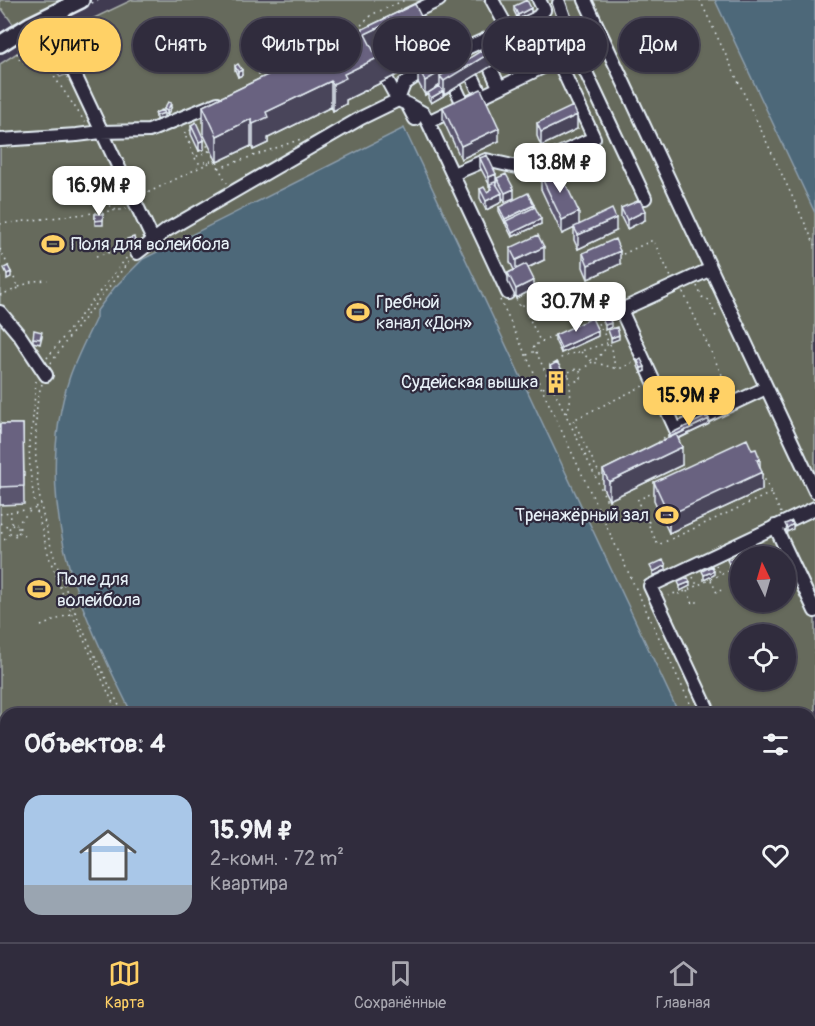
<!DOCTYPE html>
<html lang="ru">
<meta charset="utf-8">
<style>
:root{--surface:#302c3d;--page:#3c3848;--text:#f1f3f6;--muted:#a8a7b0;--line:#4b4857;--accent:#ffd166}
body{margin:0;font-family:Pangolin,sans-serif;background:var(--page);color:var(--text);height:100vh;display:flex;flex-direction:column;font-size:22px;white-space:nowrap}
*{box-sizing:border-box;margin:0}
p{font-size:20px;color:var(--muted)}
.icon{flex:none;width:33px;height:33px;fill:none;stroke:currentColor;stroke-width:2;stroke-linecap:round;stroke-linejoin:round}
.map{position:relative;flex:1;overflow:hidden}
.details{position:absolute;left:0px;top:708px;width:816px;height:234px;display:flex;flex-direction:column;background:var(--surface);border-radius:18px 18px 0 0;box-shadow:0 2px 4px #0004,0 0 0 2px var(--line)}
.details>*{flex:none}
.guide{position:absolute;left:18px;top:18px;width:780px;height:54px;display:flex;gap:12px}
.needle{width:39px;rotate:355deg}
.buttons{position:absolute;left:730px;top:546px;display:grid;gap:12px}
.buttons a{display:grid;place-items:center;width:66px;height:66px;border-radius:50%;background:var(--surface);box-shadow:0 2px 4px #0004,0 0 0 2px var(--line);font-size:30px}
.price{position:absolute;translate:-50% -51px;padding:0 14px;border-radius:12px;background:#fff;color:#222;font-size:20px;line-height:39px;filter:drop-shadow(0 2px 3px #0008)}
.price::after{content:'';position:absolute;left:50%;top:36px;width:18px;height:14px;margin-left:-9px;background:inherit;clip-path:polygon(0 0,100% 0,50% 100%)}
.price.current{background:var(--accent);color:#111}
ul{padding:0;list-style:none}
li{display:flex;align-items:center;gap:18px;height:150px;padding:0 24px}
li span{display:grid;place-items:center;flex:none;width:168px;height:120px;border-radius:18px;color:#555}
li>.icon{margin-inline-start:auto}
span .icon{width:72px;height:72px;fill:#fffc;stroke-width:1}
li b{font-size:26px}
h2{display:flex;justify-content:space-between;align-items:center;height:72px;padding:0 24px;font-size:26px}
.pill{padding:0 21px;border-radius:27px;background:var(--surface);box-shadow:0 2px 4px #0004,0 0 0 2px var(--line);font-size:21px;line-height:54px}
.pill.current{background:var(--accent);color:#111}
.tabs{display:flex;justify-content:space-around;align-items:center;height:84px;border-top:2px solid var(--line);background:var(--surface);font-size:16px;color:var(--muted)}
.tabs a{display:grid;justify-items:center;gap:3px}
.tabs .current{color:var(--accent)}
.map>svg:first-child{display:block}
.green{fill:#666a5c;stroke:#a7aeaa;stroke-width:1.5;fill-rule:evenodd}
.water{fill:#4e6779;stroke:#8c9eac;stroke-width:1.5}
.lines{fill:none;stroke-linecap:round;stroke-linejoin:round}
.minor-casing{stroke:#e8f1f8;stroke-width:16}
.major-casing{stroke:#e8f1f8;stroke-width:20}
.path{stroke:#e8f1f8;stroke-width:1.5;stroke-dasharray:1.5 4.5;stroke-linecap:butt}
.minor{stroke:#2f2a3d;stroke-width:12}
.major{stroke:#2f2a3d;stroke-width:15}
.wall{fill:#5a546e;stroke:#e8f1f8;stroke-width:1.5}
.shaded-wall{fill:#4a455a;stroke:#e8f1f8;stroke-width:1.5}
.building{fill:#696280;stroke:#e8f1f8;stroke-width:1.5;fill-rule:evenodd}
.labels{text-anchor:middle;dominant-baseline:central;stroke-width:4.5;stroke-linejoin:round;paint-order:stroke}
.poi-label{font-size:18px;fill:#e8f1f8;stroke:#2f2a3d;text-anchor:start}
</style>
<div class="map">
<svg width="815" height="942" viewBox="0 0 815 942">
<rect width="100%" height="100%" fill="#403b51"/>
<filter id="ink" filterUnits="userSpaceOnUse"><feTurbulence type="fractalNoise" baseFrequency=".0167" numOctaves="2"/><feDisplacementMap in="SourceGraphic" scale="12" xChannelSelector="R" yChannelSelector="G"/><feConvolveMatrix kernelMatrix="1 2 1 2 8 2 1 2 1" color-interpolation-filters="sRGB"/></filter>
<g filter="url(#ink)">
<path class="green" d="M0,0H65L13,24L2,9L0,11Z
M132,0H815V942H87L84,936H810V714H6V742L0,730V64L31,44H37L41,48L60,77L85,67C81,55 70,39 75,27ZM741,556H786V602H741ZM741,634H786V680H741Z"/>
<path class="water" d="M715,0H815V213Z
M404,128L679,714H132C113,676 94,637 79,597C53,528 46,447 70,376C77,356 87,337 96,318V312L114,288L143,259Z
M237,936H783L786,942H239Z"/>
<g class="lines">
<g class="minor-casing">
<path id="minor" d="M492,0L508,29L538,17L544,10L539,0
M585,0L815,491
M559,3L576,51L645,198
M68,7C57,19 57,27 60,43L153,240
M405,16L439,0
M423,29L438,61
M25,30L43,28L60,43
M521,52L530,73
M491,69L499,87
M387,80L398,100
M474,80L481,96
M456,89L463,104
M398,100L404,84L438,61L504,31
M407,104L423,113L428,122L508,293
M428,122L576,51
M0,140L77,135L101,132L149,131L218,103
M453,174L486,160L526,169L594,138L538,17
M137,253L167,230L361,118L398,100L407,104L415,119
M711,269L621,310L676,430L766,388
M0,312L20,336L46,375
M775,526L815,611
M710,714L650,586L815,508
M810,821L815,819"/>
</g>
<g class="major-casing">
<path id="major" d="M0,44L30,25L81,0
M0,760L6,771
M0,911L6,924
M12,936L15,942
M58,936L59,942"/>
</g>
<path class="path" d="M700,0L815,245
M92,3L99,0
M17,53L20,61L49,69L85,122
M262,80L257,71L305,41L357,29L373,14L405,0
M191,130L184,133L195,157L211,150
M204,140L227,183
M189,142L194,140
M195,158L198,163L211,161
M219,168L304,138
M143,195L215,160
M105,202L116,210
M0,224L127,209
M0,249L9,267
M623,254L653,240L671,277
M96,256L127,248
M697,286L702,297L709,300L717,319
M19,287L33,281L48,280
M683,292L731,394
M0,295L19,288L11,272
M516,299L520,307L523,305L540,341
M500,300L695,714
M595,318L612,348L615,368H623L634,361
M590,319L610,310
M536,352L607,501
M581,352L593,362L614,368
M527,355L535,351L533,346L556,335
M47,358L128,256
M51,363L67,340L130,260
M557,363L562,357L607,343
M581,370C592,362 603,356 608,343
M561,374L569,375
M36,381L32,428L29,441L30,470L34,500L49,557L62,592L118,714
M42,384C36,399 36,418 36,434C31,535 81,626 123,714
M543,388L551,384
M566,413C574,400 569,385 569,372L574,369L580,371L581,378L577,381L571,380
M654,446L666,436
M762,474L781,513
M603,481L573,420L645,385
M655,492L637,500L658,545L771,493
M0,514L9,512
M648,522L658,518
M0,523L7,526
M12,525L18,528L15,534H11L8,530L12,525L10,512L40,508
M16,525L30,511
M19,528L24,527
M1,532L7,531
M18,532L24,536
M15,535L16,540
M4,539L9,534
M716,565L721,574
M736,568L741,580
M693,577L697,585
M711,580L717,593L721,590
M687,591L693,604L699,601
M668,596L678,592L679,594L741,565
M41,626L75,612
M0,739L6,749
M176,936L178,942
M222,936L225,942
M228,936L230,942
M799,936L802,942
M87,942V936"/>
<use href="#minor" class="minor"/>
<use href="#major" class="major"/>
</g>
<path class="wall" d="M415,4L429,59L346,100V104L333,111L331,107L268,138V143L253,150L251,146L217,162L203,133V106Z
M514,6L531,13L518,19L514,11Z
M537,38L444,95L443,93V96L431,103L428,98V93H429L425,95L418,82V69L462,63Z
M235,66L242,75L238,77L235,70Z
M443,107L499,141L461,159L443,120Z
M171,108L167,115L164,113V109Z
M537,123L577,129L541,146L537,136Z
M191,125L204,149L199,151L191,134Z
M480,158L497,186V178L514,198L505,202L502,197V202L486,210L480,198V189L487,192L490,190V186L480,167Z
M541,176L579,224L616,231L578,249L574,240V228L562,234L541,189Z
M499,207L534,208L541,224L512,237L506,225V223H505L499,211Z
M621,208L645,220L627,229L621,217Z
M95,214H103V225H95Z
M510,248L544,260L528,268L534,289L516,298L508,282V273L514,270L510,262Z
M583,253L620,264L588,279L583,267Z
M555,335L598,336L561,353L555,340Z
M42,336L40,344L33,342V338Z
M638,361L645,371L641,373L638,366Z
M550,366L562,384L554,388L550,380Z
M0,424H23L24,504L0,505Z
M709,424L678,439L682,465L609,500L603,488V470L668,438V435Z
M760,468L762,490L669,533L654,500V482Z"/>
<path class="shaded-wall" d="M531,8V13L518,19V15Z
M386,24V50L365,61V34Z
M537,24V38L444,95V81L440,76V85L425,95V81L462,59V70Z
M429,33V59L346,100V104L333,111V84L344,74Z
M242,70V75L238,77V72Z
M331,81V107L268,138V143L253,150V124L266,112Z
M443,91V96L431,103V98Z
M171,103V108L167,115V111Z
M164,113V117L156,120V116Z
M577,115V129L541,146V132Z
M251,119V146L217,162V136Z
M499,128V141L461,159V146Z
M204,140V149L199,151V142Z
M496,174V183L489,186V177Z
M514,189V198L505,202V193Z
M502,193V202L486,210V201Z
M534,205V210L505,223V219Z
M645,211V220L627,229V220Z
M579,212V226L562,234V220Z
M616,218V231L578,249V235Z
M541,219V224L512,237V233Z
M135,241V245L128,247V243Z
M544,247V260L516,273V260Z
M620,251V264L588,279V265Z
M11,272V277L7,279V274Z
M534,280V289L516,298V289Z
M611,323V327L605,330V325Z
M598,331V336L561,353V348Z
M619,335V339L611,342V338Z
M645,367V371L641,373V368Z
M562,370V384L554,388V375Z
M709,419V424L670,442V438Z
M682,447V465L609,500V482Z
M760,459V473L762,472V490L669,533V515Z
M793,524V529L787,532V528Z
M775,551V556H764Z
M736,560V565L729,568V564Z
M666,565V570L653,576V572Z
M714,571V575L704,580V575Z
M690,582V586L680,591V586Z
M815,840V849L810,851V842Z"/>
<path class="building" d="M527,0L531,8L518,15L514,6Z
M415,4L429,33L344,74L346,78L333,84L331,81L266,112L268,117L253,124L251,119L217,136L203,106ZM386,24L395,42L374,52L365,34Z
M533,19L537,24L444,81L440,76Z
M454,46L462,59L425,81L418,69Z
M238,64L242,70L238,72L235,66Z
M439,86L443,91L431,98L428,93Z
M481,89L499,128L461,146L443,107Z
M168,102L171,103L167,111L164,109Z
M573,106L577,115L541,132L537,123Z
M162,110L164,113L156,116L155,113Z
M196,122L204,140L199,142L191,125Z
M487,155L496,174L489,177L480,158Z
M558,168L579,212L562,220L541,176Z
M506,174L514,189L505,193L497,178Z
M495,182L502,193L486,201L480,189L484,187L487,192L492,189L490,184Z
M528,193L534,205L505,219L499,207Z
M640,200L645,211L627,220L621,208Z
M535,207L541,219L512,233L506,221Z
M612,209L616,218L578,235L574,227Z
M95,214H103V220L95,221Z
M538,235L544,247L516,260L510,248Z
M134,237L135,241L128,243L127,239Z
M615,239L620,251L588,265L583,253Z
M526,264L534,280L516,289L508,273Z
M8,266L11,272L7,274L4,268Z
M609,316L611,323L605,325L602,319Z
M592,318L598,331L561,348L555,335Z
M617,327L619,335L611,338L608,330Z
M34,330L42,332L40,339L33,338Z
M641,359L645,367L641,368L638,361Z
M557,362L562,370L554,375L550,366Z
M707,416L709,419L669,438L668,435Z
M0,424H23L24,486L0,487Z
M676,434L682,447L609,482L603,470Z
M747,439L752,450L756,449L760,459L757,460L762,472L669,515L654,482Z
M792,521L793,524L787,528L785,524Z
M773,547L775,551L764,556L762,552Z
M734,557L736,560L729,564L727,560Z
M663,560L666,565L653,572L650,566Z
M712,566L714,571L704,575L702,571Z
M688,578L690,582L680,586L678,582Z
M813,826L815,832V840L810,842V827Z"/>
</g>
<defs>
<g id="stadium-bare" transform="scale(1.8)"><path d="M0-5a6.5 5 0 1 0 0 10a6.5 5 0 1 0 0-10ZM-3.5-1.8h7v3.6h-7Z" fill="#ffd166" stroke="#2f2a3d" stroke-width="2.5" paint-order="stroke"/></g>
<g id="building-bare" transform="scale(1.8)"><path d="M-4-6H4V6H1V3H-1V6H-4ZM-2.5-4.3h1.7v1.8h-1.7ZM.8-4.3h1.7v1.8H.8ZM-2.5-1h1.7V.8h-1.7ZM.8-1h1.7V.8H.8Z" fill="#ffd166" stroke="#2f2a3d" stroke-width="2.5" paint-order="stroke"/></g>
</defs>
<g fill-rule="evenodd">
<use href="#stadium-bare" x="53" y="244"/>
<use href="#stadium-bare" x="358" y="312"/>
<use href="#building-bare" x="556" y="382"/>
<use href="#stadium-bare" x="667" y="515"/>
<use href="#stadium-bare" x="39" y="589"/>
</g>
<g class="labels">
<g class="poi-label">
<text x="71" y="244">Поля для волейбола</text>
<text x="376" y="302">Гребной<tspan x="376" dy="21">канал «Дон»</tspan></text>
<text x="538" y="382" text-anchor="end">Судейская вышка</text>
<text x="649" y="515" text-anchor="end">Тренажёрный зал</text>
<text x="57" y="579">Поле для<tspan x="57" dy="21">волейбола</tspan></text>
</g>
</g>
</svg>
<div class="buttons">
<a><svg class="needle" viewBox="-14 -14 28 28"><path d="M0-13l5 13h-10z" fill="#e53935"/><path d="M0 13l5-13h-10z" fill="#a8a7b0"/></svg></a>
<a><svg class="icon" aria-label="locate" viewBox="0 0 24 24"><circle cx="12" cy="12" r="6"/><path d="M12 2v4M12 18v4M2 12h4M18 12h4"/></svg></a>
</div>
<b class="price" style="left:560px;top:194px">13.8M ₽</b>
<b class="price" style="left:99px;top:217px">16.9M ₽</b>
<b class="price" style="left:576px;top:333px">30.7M ₽</b>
<b class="price current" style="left:689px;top:427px">15.9M ₽</b>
<div class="guide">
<a class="pill current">Купить</a>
<a class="pill">Снять</a>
<a class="pill">Фильтры</a>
<a class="pill">Новое</a>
<a class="pill">Квартира</a>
<a class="pill">Дом</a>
</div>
<section class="details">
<h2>Объектов: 4<svg class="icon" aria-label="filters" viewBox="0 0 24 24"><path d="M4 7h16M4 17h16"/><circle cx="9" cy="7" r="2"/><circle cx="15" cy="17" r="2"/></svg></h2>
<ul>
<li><span style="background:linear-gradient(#a9c7e8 75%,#9aa5b1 0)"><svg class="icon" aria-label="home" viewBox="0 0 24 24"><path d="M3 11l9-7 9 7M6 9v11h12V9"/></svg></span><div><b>15.9M ₽</b><p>2-комн. · 72 m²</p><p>Квартира</p></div><svg class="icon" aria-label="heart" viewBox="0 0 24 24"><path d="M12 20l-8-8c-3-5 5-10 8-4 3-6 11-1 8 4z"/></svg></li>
</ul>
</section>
</div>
<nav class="tabs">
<a class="current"><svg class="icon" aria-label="map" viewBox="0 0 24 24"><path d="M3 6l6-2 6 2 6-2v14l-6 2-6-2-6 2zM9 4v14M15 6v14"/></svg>Карта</a>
<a><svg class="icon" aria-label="saved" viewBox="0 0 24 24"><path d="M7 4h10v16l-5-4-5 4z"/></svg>Сохранённые</a>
<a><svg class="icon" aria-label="home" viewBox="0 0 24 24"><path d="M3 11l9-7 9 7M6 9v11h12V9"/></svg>Главная</a>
</nav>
